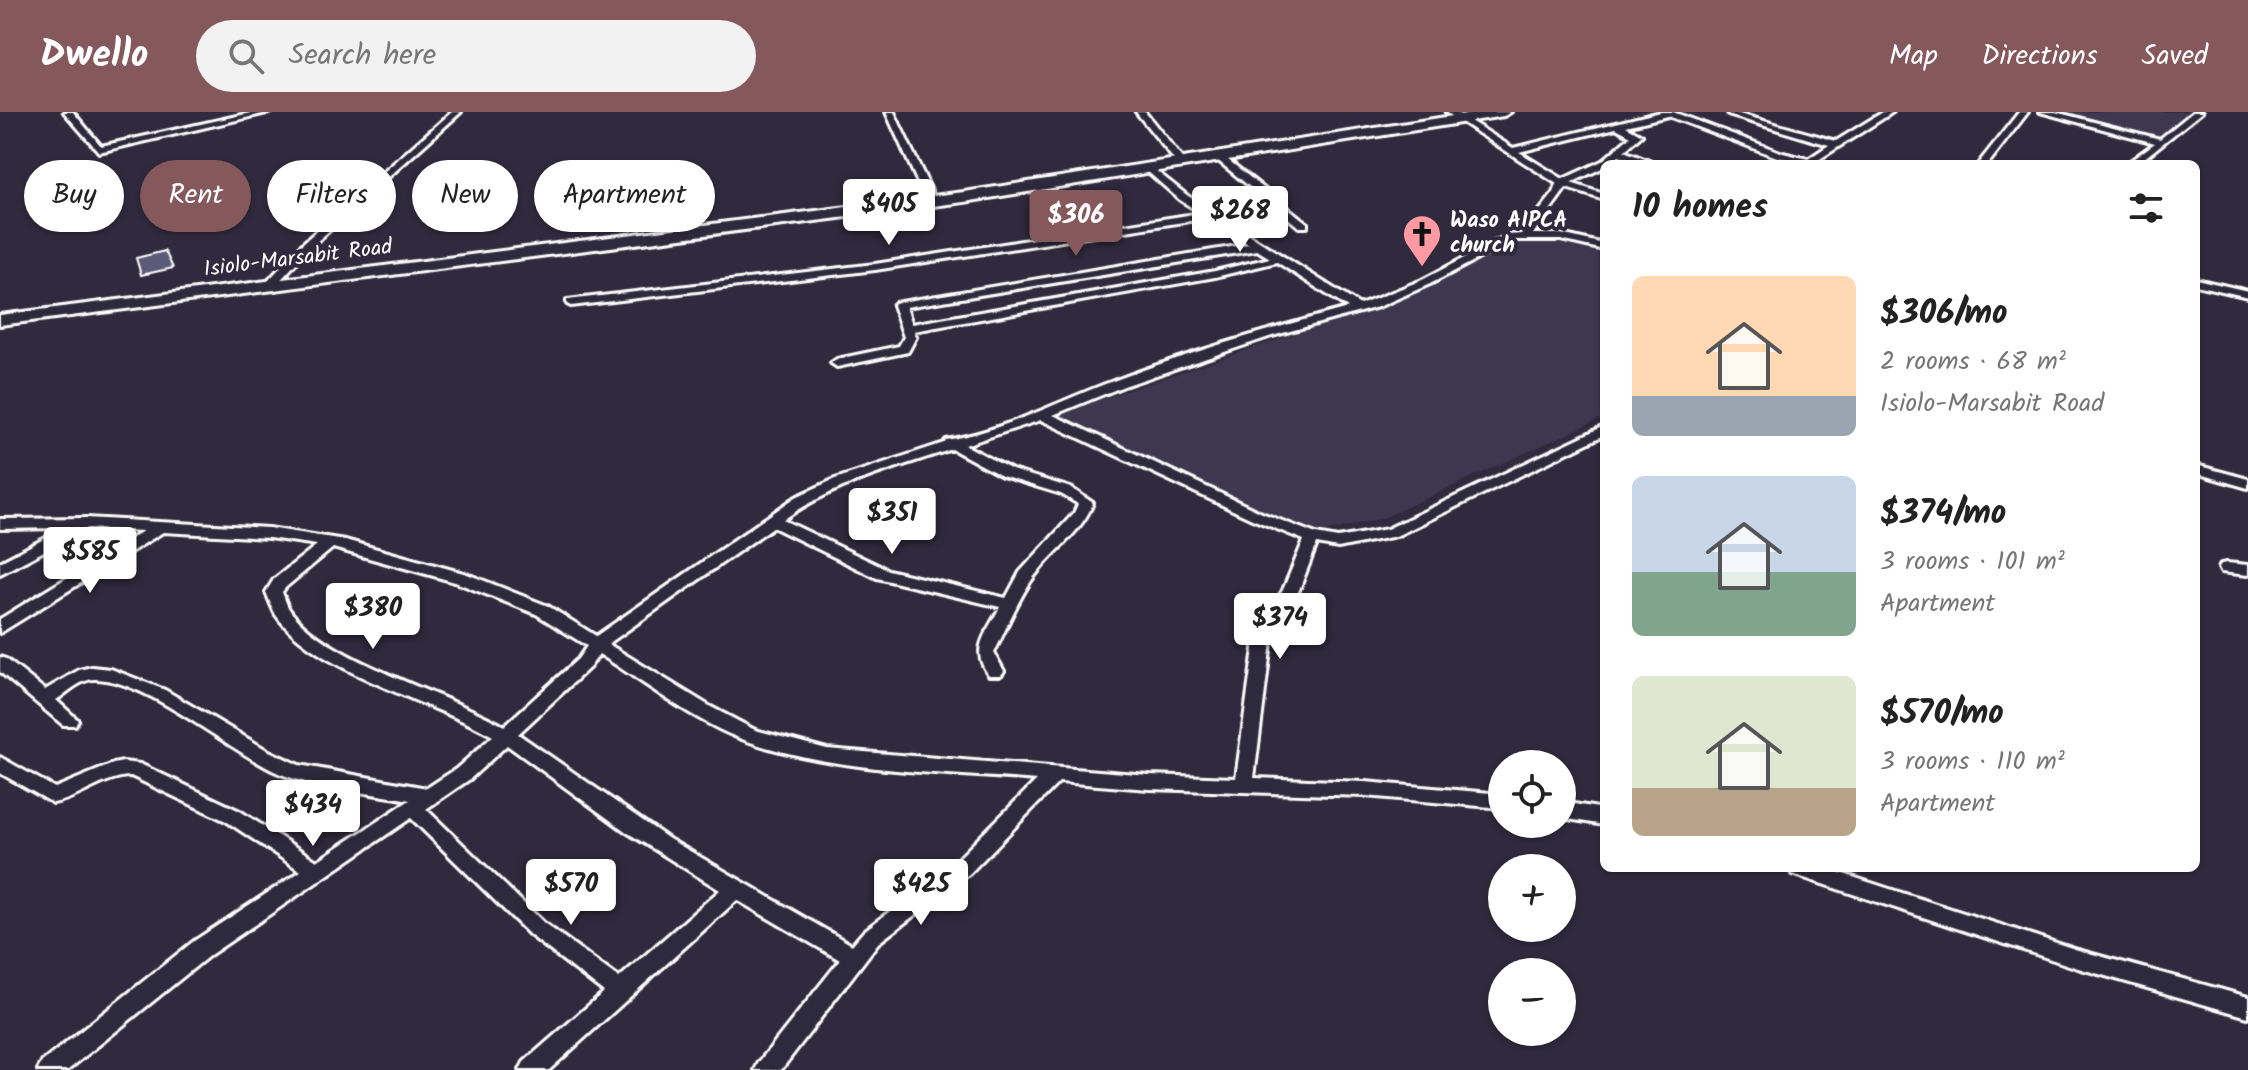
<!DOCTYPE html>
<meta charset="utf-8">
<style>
:root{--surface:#fff;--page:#f2f2f2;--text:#222;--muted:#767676;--accent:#85585c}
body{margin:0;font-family:Kalam,sans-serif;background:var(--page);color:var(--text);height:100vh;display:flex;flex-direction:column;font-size:30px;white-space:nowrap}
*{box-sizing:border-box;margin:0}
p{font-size:26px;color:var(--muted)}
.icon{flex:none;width:44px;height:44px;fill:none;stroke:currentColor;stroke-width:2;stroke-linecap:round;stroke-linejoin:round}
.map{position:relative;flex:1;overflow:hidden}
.drawer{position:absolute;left:1600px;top:48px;width:600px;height:712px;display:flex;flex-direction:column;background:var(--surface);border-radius:12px;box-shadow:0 2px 6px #0004}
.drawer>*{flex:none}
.guide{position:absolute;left:24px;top:48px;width:760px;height:72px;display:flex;gap:16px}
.fabs{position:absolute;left:1488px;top:638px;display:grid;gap:16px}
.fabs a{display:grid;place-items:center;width:88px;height:88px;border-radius:50%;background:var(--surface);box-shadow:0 2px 6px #0004;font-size:40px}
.price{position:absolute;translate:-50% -68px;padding:0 18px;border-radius:8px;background:#fff;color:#222;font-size:26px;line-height:52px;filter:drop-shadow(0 2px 4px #0008)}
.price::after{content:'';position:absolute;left:50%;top:48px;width:24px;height:18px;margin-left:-12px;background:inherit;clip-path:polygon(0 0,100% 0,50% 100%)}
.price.selected{background:var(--accent);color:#fff}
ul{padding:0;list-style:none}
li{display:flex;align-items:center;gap:24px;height:200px;padding:0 32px}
li span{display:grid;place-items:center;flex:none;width:224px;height:160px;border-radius:12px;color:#555}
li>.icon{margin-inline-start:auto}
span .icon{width:96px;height:96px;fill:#fffc;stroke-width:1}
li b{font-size:34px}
h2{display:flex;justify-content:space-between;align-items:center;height:96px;padding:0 32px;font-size:34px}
.pill{padding:0 28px;border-radius:36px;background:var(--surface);box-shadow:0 2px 6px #0004;font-size:28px;line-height:72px}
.pill.selected{background:var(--accent);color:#fff}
header{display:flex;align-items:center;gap:48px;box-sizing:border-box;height:112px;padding:0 40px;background:var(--accent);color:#fff}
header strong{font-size:38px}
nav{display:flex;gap:44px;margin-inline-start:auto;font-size:28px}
.search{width:560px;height:72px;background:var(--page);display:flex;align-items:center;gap:20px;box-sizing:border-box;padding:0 28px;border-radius:44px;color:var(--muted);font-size:30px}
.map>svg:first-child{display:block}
.built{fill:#3c384f}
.building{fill:#5b5a78;stroke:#fff;stroke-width:2}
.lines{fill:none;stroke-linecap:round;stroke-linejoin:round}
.minor-casing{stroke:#fff;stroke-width:6}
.highway-casing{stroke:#fff;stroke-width:6}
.minor{fill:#2f2a3d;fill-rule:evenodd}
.highway{fill:#2f2a3d;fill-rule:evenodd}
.labels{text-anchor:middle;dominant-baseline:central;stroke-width:8;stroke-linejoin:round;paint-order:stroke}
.far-poi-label{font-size:22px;font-weight:bold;fill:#fff;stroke:#2f2a3d;text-anchor:start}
.far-street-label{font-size:22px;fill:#fff;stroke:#2f2a3d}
</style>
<header>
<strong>Dwello</strong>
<div class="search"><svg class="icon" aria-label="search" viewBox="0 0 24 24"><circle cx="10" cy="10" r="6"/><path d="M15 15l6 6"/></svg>Search here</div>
<nav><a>Map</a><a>Directions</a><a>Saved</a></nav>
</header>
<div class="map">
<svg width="2248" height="958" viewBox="0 0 2248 958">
<rect width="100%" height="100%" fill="#2f2a3d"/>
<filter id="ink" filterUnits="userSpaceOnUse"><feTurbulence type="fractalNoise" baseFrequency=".0125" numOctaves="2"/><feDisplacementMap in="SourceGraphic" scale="16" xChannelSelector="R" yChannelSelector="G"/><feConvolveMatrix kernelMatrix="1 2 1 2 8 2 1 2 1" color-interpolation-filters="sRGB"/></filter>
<g filter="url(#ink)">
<path class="built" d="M2050,0H2196L2160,28Z
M1523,122L1604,138V305L1383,406L1321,421L1268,403L1055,303L1398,187L1495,129Z"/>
<path class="building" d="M165,139L173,156L141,163L136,146Z"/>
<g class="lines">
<g class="minor-casing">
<path id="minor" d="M64,0H73L101,34L255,0H271L99,40Z
M452,0H461L312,134L274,175H266V171L304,130Z
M886,0H894L936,89L935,91L926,89Z
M1136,0H1145L1185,50V54H1179Z
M1446,0H1456L1513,36L1661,0H1673L1783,41L1808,47L1829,33L1728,3L1732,0L1836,29L1883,0H1893L1812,52L1777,45L1668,4L1626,14L1642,23L1624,39L1657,52H1643L1619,44L1610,52H1604V55L1571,71L1604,82V88L1566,76L1533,122H1561L1604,132V138L1561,128H1514L1430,172L1378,195L1272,224L1124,274L1053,303L1262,401L1316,422L1338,426L1387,417L1604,314V323L1396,424L1338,436L1317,432L1299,478L1272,522L1254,666L1365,670L1502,682V696L1365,684L1149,677L1059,670L970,761L878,831L781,958H755L759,950L840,848L737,788L549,958H520L524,950L604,880L530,823L411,706L210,843L68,958H38L42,950L194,829L301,759L226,709L131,664C104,664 80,687 53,691L0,661V645L55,676L113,652L123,650L140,652L240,699L317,749L410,688C367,680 311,677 272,658C227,636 142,565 93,567C80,568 67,581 56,588L78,608L75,613H63L0,560V545L6,547L45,578L79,558L92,555L111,557L165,578L267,638L299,653L427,676L456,657L493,624C432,589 316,560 276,503C272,496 269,487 266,480L274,467L317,433L269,426L163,420L0,521V507L143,419L88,416L0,462V450L65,416L0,417V407L86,406L269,416L345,428L467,462L548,494L596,524L796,385L835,367L944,331L946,328C1004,319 1059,289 1113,269C1190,240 1269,217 1348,196L1277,150L1215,165L914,219L916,225L908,240L837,255L831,251L837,247L899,234L904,225L893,193L895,191L1249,132L1209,106L875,158L571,194L567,192V188L875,152L1201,101L1180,88L1147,59L1145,57L1150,54L1188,84L1360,193L1422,168L1508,123L1521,122L1554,81L1557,72ZM1616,16L1631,24L1602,49L1563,67L1519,40ZM1257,138L1270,146L1215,159L912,212L906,195ZM1041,308L1252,407L1304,428L1283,478L1256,522L1236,666L1149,663L827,637L755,618L711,595L608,532L773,415L877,466L1000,495C987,521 969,537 989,563H1001L1004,559L994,541C1006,517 1016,491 1031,469C1050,441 1081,422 1093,391L1071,376L1012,358L965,333ZM952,337L1002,364L1061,382L1078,392L1074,401L1020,460L1006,486L888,458L783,408C833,372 894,357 952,337ZM333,436L455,470L536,502L587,534L578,547L504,614C449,582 324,548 289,497C286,492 284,485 282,480L286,475ZM599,542C644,570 696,611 747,629C839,661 940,660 1037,668L956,749L864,819L852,833L669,727L518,622L590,555ZM507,633L628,721L720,778L619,866L544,811L426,697L470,667Z
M2019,0H2028L1988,52H1978Z
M2040,0H2055L2160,27L2193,0H2202L2137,52H2126L2155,31Z
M1216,43H1222L1307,111V115H1299L1216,47Z
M2196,167L2248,179V185L2196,173Z
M2196,353L2248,367V376L2196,361Z
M2227,451L2248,453V463L2221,460L2219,456L2221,452Z
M1562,690L1604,697V713L1562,706Z
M1789,756H1825L2078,838L2248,885V905L2078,856L1792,762Z"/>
</g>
<g class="highway-casing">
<path id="highway" d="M1478,0H1511L1504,4L964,90L0,213V203L964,80Z"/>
</g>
<use href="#minor" class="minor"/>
<use href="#highway" class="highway"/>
</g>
</g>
<defs>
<g id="church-pin" transform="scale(2)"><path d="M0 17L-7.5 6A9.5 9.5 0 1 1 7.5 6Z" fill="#ff9aa2" stroke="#2f2a3d"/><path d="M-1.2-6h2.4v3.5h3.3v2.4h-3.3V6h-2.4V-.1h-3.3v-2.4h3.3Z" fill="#111"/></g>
</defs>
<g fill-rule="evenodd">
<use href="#church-pin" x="1422" y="122"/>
</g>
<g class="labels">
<g class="far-poi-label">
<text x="1450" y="109">Waso AIPCA<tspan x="1450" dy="25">church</tspan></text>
</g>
<g class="far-street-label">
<text transform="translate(298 147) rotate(-7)">Isiolo-Marsabit Road</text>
</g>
</g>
</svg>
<div class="fabs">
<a><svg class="icon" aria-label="locate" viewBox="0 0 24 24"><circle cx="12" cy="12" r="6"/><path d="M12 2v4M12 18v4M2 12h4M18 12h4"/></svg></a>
<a>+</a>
<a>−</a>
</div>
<b class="price" style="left:889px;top:135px">$405</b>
<b class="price" style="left:1240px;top:142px">$268</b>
<b class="price selected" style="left:1076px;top:146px">$306</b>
<b class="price" style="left:892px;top:444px">$351</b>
<b class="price" style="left:90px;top:483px">$585</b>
<b class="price" style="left:373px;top:539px">$380</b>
<b class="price" style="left:1280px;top:549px">$374</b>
<b class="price" style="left:313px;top:736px">$434</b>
<b class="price" style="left:571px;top:815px">$570</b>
<b class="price" style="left:921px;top:815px">$425</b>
<div class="guide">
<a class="pill">Buy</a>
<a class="pill selected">Rent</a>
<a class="pill">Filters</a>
<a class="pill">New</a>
<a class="pill">Apartment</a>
</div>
<section class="drawer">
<h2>10 homes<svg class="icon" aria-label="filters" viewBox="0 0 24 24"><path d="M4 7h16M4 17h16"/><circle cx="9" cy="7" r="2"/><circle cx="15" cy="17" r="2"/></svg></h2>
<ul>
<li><span style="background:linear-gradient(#ffd9b3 75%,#9aa5b1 0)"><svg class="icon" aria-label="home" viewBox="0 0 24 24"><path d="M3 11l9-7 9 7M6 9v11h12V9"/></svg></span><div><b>$306/mo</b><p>2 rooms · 68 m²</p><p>Isiolo-Marsabit Road</p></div></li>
<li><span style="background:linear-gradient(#c9d6e8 60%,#7fa58c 0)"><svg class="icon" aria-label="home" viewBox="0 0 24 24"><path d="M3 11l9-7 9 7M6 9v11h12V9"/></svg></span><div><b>$374/mo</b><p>3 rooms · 101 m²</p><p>Apartment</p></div></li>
<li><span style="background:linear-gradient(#dfe7d0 70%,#b9a48a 0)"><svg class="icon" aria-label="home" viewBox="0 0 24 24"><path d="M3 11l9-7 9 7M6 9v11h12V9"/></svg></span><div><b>$570/mo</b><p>3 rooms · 110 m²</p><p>Apartment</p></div></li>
</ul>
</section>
</div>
